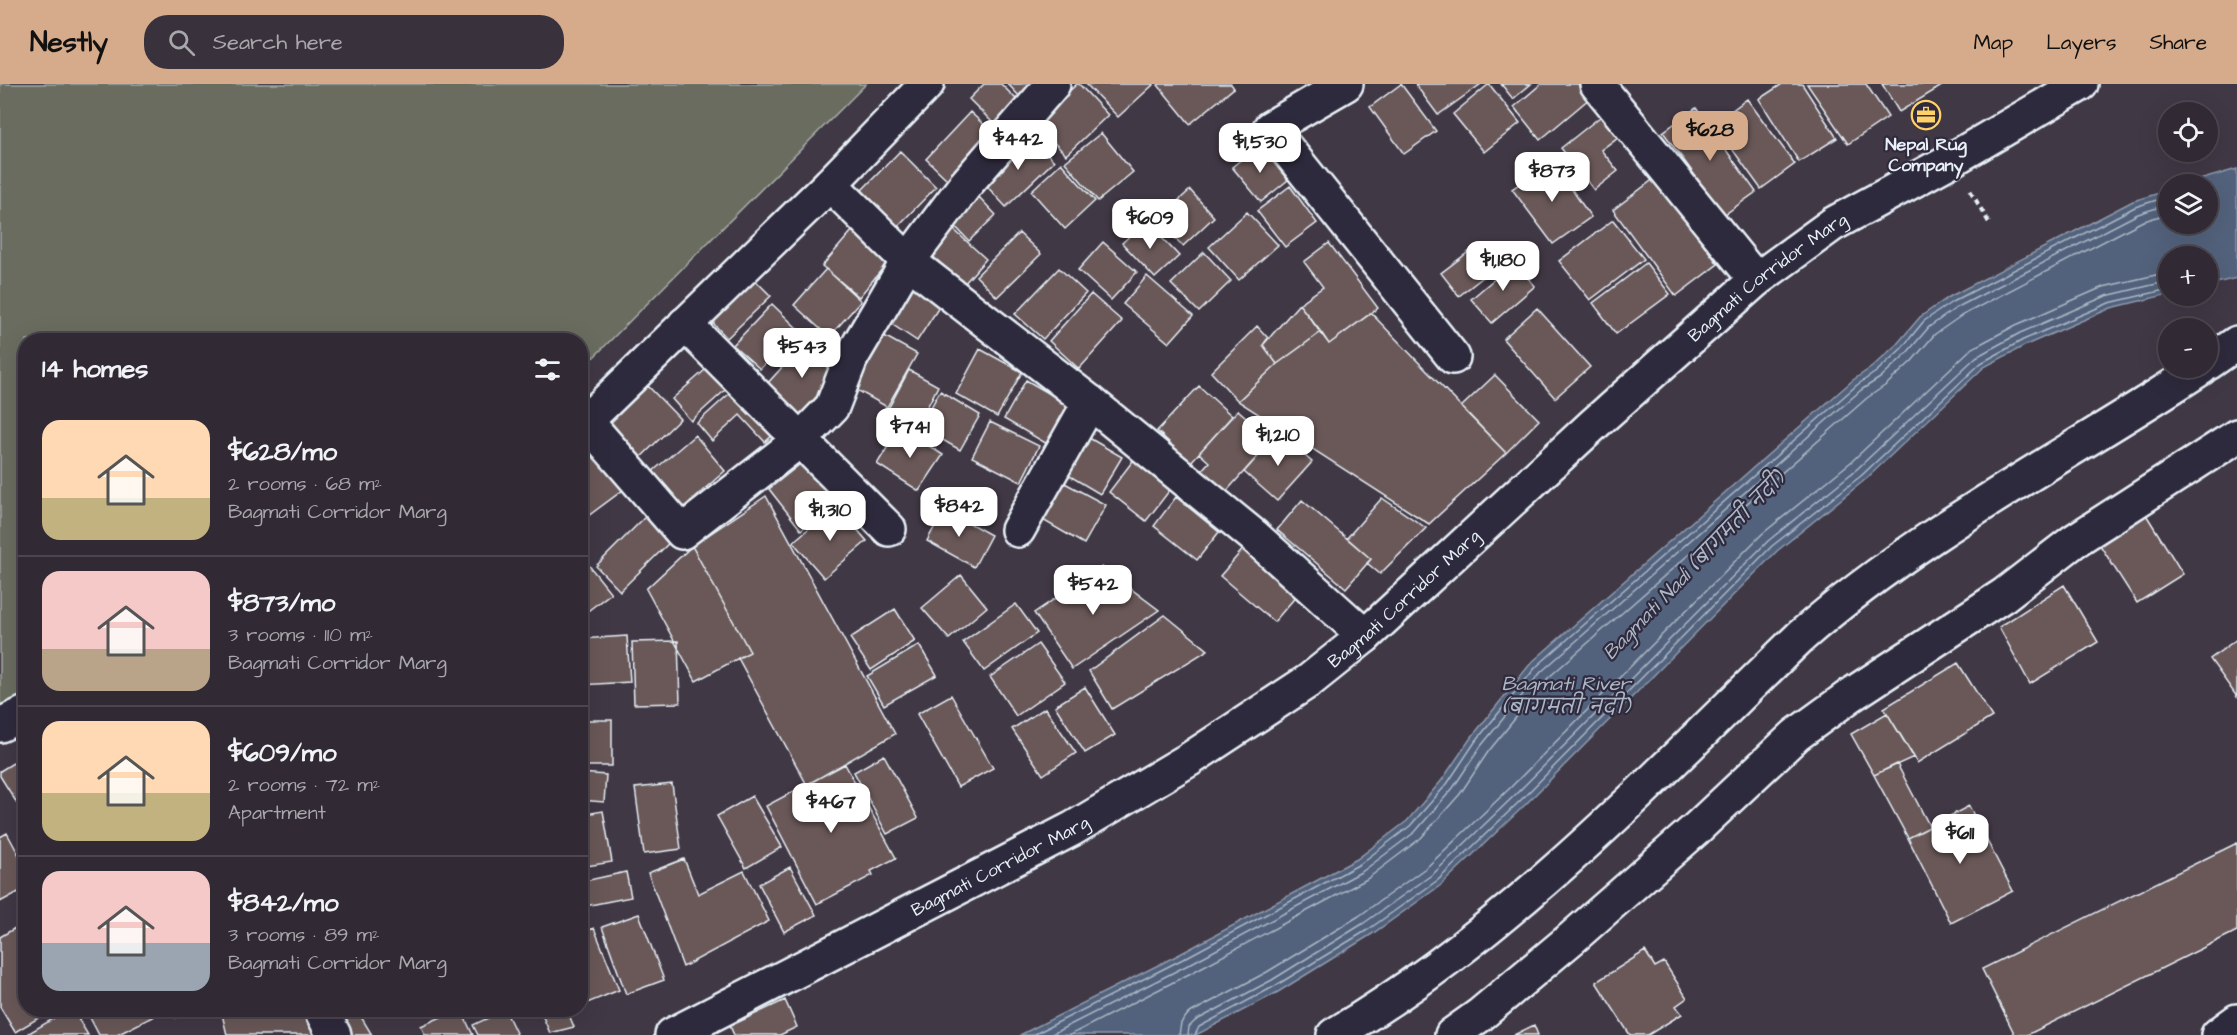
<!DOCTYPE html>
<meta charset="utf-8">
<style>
:root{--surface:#312a34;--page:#39323c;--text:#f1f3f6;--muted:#a8a7ac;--line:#4c464f;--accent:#d6ab8b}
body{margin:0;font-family:"Architects Daughter","Playpen Sans Deva",sans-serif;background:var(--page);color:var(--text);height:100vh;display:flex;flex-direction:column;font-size:22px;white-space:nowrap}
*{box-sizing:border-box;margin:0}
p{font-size:20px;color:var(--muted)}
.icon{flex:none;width:33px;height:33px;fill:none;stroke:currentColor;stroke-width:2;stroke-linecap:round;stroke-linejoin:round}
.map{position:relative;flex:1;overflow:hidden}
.details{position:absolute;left:18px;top:249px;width:570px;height:684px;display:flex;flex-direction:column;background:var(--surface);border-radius:24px;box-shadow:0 6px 24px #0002,0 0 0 2px var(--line)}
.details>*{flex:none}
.buttons{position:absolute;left:2158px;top:18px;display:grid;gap:12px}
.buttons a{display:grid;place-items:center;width:60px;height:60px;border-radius:50%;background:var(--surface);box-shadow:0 6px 24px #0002,0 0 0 2px var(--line);font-size:30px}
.price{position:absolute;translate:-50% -51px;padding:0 14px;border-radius:12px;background:#fff;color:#222;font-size:20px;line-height:39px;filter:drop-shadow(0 2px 3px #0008)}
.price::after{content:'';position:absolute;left:50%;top:36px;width:18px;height:14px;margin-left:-9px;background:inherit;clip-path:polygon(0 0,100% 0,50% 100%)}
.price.selected{background:var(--accent);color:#111}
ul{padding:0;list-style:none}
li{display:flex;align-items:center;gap:18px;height:150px;padding:0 24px}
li+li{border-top:2px solid var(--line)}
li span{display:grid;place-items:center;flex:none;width:168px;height:120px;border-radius:18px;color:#555}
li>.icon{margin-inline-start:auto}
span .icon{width:72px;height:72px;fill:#fffc;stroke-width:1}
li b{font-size:26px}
h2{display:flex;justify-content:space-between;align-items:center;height:72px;padding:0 24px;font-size:26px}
header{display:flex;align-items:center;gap:36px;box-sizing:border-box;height:84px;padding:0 30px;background:var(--accent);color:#111}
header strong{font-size:28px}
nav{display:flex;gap:33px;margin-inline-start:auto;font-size:21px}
.search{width:420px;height:54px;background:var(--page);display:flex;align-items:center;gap:15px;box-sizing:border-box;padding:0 21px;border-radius:24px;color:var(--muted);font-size:22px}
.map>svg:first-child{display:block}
.green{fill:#696c5e;stroke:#a8aeab;stroke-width:1.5}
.water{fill:#52627c;stroke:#8e9bae;stroke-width:1.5}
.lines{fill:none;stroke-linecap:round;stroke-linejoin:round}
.shore{stroke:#acb8c6;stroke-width:1.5}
.building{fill:#6a5958;stroke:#e8f1f8;stroke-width:1.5}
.minor-casing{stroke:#e8f1f8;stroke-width:38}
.path{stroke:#e8f1f8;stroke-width:4;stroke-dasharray:6 4.5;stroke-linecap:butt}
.minor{stroke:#2f2a3d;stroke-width:33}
.labels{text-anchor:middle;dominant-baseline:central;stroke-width:4.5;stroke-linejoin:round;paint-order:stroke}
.poi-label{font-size:18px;font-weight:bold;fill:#e8f1f8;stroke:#2f2a3d}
.street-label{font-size:18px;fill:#e8f1f8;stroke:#2f2a3d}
.water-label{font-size:20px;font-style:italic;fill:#acb8c6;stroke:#2f2a3d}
</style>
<header>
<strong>Nestly</strong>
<div class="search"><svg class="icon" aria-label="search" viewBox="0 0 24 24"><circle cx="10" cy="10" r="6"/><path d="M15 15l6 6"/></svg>Search here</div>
<nav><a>Map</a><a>Layers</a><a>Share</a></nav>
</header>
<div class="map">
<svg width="2237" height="951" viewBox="0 0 2237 951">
<rect width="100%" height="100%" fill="#413845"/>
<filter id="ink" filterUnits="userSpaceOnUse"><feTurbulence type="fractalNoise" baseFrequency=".0167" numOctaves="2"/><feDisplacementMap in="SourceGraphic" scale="12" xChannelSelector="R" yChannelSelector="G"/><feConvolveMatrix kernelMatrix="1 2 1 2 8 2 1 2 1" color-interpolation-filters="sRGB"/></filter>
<g filter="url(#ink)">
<path class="green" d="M0,0H866L581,286L580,256H26L25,614L0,624Z"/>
<path class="water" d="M2237,85V194L2208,201V172H2169V210L2111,224L2026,261L1984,283L1866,395L1777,467L1525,721L1441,801L1372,850L1278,908L1196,951H1020L1180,870L1357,775L1407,737L1442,696L1470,655L1531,579L1853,296L1872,283L1897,260L1920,233L1949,213L2133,117L2169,106V140H2208V100H2186Z"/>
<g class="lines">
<path class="shore" d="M1033,951L1183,875L1360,780L1410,742L1447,700L1475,658L1536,583L1857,301L1876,288L1901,265L1924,237L1952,218L2135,123L2169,112
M1050,951L1186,882L1363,787L1415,748L1453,704L1481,662L1541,588L1861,306L1880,294L1906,270L1929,243L1956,224L2138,130L2169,120
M1070,951L1191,889L1367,795L1421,754L1460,710L1488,668L1548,594L1867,314L1886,301L1912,277L1935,250L1961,232L2141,138L2169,129
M1179,951L1181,939L1188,930L1267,888L1359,832L1427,783L1509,705L1762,450L1851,378L1971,265L2016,241L2103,203L2169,188
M1188,951L1189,943L1195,937L1272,896L1364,839L1433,790L1515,711L1768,457L1857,385L1976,273L2020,249L2106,212L2169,197
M1195,951L1199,943L1275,902L1369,845L1438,796L1521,716L1772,462L1862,391L1981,279L2023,256L2109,219L2169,205"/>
</g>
<path class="building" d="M984,0H1001L1018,17L995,41L969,15Z
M1008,0H1035L1020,13Z
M1077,0H1079L1108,31L1066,71L1035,39Z
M1086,0H1154L1118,33Z
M1160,0H1231L1234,4L1190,40L1158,1Z
M1401,0L1436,47L1404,70L1370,23Z
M1415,0H1481L1438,31Z
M1489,0L1520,39L1484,68L1453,30Z
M1501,0H1531L1513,15Z
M1541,0H1578L1590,14L1540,56L1514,23Z
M1782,0H1802L1837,54L1799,78L1759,15Z
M1807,0H1866L1888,33L1848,60Z
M1882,0H1945L1899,28Z
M1747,15L1795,80L1761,105L1714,40Z
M1696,24L1756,108L1724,131L1663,48Z
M1610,25L1626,47L1601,66L1618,87L1594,106L1561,64Z
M970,28L994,50L949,97L926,75Z
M1101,49L1133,88L1098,117L1065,78Z
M1031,52L1054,77L1006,123L982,97Z
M1259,61L1288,96L1261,118L1232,83Z
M900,67L936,103L897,143L861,107Z
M1552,77L1591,133L1553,160L1512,105Z
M1061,79L1095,117L1065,145L1031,107Z
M1655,94L1718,180L1676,212L1613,126Z
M1290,102L1317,139L1285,163L1257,127Z
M1190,106L1214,133L1183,162L1157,136Z
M979,113L996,131L969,157L952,139Z
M1247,128L1278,161L1239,196L1209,163Z
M1613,136L1644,175L1590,216L1559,177Z
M1146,137L1179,172L1155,194L1122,159Z
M952,144L986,175L964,200L929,169Z
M852,147L888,178L859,213L822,182Z
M1019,149L1041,170L997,213L976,192Z
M1103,158L1137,188L1111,216L1078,186Z
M1329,159L1378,224L1329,260L1299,220L1323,203L1304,178Z
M1475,163L1492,186L1459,212L1441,189Z
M1204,168L1231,197L1199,228L1171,200Z
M1514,178L1535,202L1492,239L1471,215Z
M1646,179L1670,210L1616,250L1593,219Z
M1059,184L1086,209L1043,255L1015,230Z
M826,185L861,217L829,253L794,221Z
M904,191L943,217L917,257L878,231Z
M1147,192L1193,232L1169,259L1123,220Z
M752,193L771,212L727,254L709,235Z
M1091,210L1122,237L1079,285L1049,257Z
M772,220L798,245L760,285L733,261Z
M1299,220L1321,248L1277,280L1263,261Z
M1537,224L1590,283L1555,314L1503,255Z
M1371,229L1506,369L1429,440L1238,317L1277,280L1321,248L1329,260Z
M1257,242L1268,254L1263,261L1277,280L1238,317L1211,288Z
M877,248L917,270L887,323L848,301Z
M805,258L838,289L799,332L766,301Z
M980,265L1022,288L997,333L956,310Z
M713,279L732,300L691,337L672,315Z
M909,286L938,302L917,343L887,327Z
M1495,291L1539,336L1506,369L1461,323Z
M1026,296L1071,322L1049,361L1004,335Z
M740,300L781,344L765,358L740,331L712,357L697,339Z
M648,302L680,335L636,378L604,344Z
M1199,302L1232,332L1183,387L1163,368L1171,360L1157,347Z
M940,307L980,331L960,366L920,343Z
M1238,326L1272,356L1225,409L1201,387L1209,378L1199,369Z
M990,338L1039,362L1021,398L972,373Z
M900,343L943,371L919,407L877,380Z
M1279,349L1312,378L1277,417L1244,388Z
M695,351L725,387L684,423L653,387Z
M1084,351L1122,373L1100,410L1063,388Z
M591,355L627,403L580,438V363Z
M1135,374L1173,402L1146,437L1109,408Z
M804,377L836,418L801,446L769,405Z
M1061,397L1106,421L1084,460L1041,435Z
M766,412L895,650L807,701L738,574L750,568L692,462Z
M1176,413L1219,448L1197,476L1154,442Z
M1382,414L1426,444L1380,490L1367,479L1371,475L1347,454Z
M1302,416L1371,475L1346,504L1277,446Z
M836,421L867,457L824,494L793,458Z
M944,425L991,451L974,483L927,457Z
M2145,429L2183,490L2137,519L2098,458Z
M646,432L671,457L620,507L596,482Z
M692,462L750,568L696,597L646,505Z
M1245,463L1299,509L1274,538L1220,492Z
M587,479L611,509L580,533V484Z
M1102,483L1159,526L1072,585L1034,529Z
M961,491L987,523L949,555L922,524Z
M2064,501L2098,558L2030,600L1999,543Z
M1016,520L1037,549L984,587L963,558Z
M895,525L915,557L871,586L850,554Z
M1165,531L1208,566L1112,625L1089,587Z
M627,552L630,598L580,601V555Z
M2237,555V613L2210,575Z
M678,557L680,619L634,620L632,558Z
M1038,560L1065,598L1016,632L990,593Z
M919,561L937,591L884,621L867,592Z
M1958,579L1992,633L1917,679L1884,624Z
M1085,603L1115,651L1085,669L1055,622Z
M951,611L993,684L958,703L917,630Z
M1045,624L1076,669L1043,691L1012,645Z
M1887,629L1914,673L1874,691L1851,650Z
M580,636H612V682H580Z
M26,671V721L20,724L0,692V687Z
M884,671L918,734L887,750L854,688Z
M845,680L896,774L871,787L873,791L817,820L766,722Z
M1897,680L1930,743L1908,754L1874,691Z
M580,689L606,691L604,718L580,716Z
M672,700L681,765L644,770L635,704Z
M752,712L782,763L746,784L717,732Z
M1969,722L2013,807L1951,839L1908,754Z
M603,727L612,778L580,783V731Z
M7,749L26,784V804L0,818V753Z
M2237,759V847L2027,951H2015L1982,885Z
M684,775L698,810L744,787L769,837L683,883L648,789Z
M790,783L816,831L784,848L759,800Z
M626,788L631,813L580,823V798Z
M639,830L664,896L626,910L602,843Z
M15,844L26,861V926H52L15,948L0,923V853Z
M594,844L619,906L580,922V850Z
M1645,867L1655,883L1664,878L1687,914L1676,922L1682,930L1648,951H1630L1596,898Z
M785,916L797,943L780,951H734L730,942Z
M68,926H73L88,951H30L29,949Z
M86,926H160L162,928L117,951H99Z
M171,926H192L176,934Z
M221,926H314L327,951H227Z
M328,926H357L372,951H343Z
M457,926H461L473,951H425L421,942Z
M505,926L517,951H478L473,941Z
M540,926H567L574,943L550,949Z
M1534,941L1538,951H1514Z"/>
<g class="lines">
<g class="minor-casing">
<g id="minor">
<path d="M1346,0L1270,44L1453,273"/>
<path d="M1597,0L1756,196"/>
<path d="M830,100L908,177L1090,318L1254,452L1365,552"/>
<path d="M685,240L889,445"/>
<path d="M2208,279L2237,259"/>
<path d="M586,337L682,448L800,356L832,323L851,274L908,177L966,100L1053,0"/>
<path d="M580,340L586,337L830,100L927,0"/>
<path d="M1018,446L1090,318"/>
<path d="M0,641L26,629"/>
<path d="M321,926L334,951"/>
<path id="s1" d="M672,951L1072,745L1190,675L1310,596L1365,552L1594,340L1756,196L1833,140L1953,75L2081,0"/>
<path d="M1334,951C1509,848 1655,693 1800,553C1921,447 2067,372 2201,284"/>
<path d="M1452,951L1480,931L1572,854L1696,745L1796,651L1851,611L2004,511L2074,457L2237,352"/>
<path d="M2218,951L2237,937"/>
</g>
</g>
<path class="path" d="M1970,106L1991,142"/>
<use href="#minor" class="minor"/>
</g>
</g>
<defs>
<g id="office-ring" transform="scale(1.5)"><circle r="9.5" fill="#2f2a3d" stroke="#ffd166" stroke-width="1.5"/><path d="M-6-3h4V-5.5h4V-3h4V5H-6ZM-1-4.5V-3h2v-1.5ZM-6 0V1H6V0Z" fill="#ffd166"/></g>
</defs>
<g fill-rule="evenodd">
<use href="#office-ring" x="1926" y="31"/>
</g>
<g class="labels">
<g class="poi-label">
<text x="1926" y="60">Nepal Rug<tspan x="1926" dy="21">Company</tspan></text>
</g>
<g class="street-label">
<text stroke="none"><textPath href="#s1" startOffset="1341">Bagmati Corridor Marg</textPath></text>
<text stroke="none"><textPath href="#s1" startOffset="855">Bagmati Corridor Marg</textPath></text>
<text stroke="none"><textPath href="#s1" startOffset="369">Bagmati Corridor Marg</textPath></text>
</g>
<g class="water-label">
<text transform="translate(1694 482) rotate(-46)">Bagmati Nadi (बागमती नदी)</text>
<text x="1566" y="600">Bagmati River<tspan x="1566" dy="23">(बागमती नदी)</tspan></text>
</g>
</g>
</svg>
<div class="buttons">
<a><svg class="icon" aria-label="locate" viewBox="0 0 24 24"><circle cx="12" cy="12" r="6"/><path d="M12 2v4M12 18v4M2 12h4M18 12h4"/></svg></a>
<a><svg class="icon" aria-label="layers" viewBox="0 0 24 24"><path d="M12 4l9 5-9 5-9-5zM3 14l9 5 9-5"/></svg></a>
<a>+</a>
<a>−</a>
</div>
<b class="price selected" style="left:1710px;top:78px">$628</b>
<b class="price" style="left:1018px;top:87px">$442</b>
<b class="price" style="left:1260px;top:90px">$1,530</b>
<b class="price" style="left:1552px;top:119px">$873</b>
<b class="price" style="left:1150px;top:166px">$609</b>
<b class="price" style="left:1503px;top:208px">$1,180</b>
<b class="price" style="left:802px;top:295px">$543</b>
<b class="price" style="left:910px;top:375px">$741</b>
<b class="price" style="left:1278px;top:383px">$1,210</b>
<b class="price" style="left:959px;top:454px">$842</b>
<b class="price" style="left:830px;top:458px">$1,310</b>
<b class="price" style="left:1093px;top:532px">$542</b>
<b class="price" style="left:831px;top:750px">$467</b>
<b class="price" style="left:1960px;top:781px">$611</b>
<section class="details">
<h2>14 homes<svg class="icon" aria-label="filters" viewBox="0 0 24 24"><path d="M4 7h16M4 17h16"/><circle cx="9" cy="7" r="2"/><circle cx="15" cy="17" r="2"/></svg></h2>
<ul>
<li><span style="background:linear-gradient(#ffd9b3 65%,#c2b280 0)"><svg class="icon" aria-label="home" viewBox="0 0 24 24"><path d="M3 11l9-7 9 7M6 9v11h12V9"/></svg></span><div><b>$628/mo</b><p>2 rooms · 68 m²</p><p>Bagmati Corridor Marg</p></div></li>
<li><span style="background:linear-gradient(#f6c9c9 65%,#b9a48a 0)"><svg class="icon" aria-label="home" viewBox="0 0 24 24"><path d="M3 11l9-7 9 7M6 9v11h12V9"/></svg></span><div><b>$873/mo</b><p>3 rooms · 110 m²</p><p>Bagmati Corridor Marg</p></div></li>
<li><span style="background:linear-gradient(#ffd9b3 60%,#c2b280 0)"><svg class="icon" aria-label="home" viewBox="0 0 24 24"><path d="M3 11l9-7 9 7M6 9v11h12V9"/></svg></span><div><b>$609/mo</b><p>2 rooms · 72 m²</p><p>Apartment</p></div></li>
<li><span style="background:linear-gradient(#f6c9c9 60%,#9aa5b1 0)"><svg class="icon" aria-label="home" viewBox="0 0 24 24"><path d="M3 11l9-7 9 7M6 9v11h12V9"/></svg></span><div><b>$842/mo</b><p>3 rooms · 89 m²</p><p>Bagmati Corridor Marg</p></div></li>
</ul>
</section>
</div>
